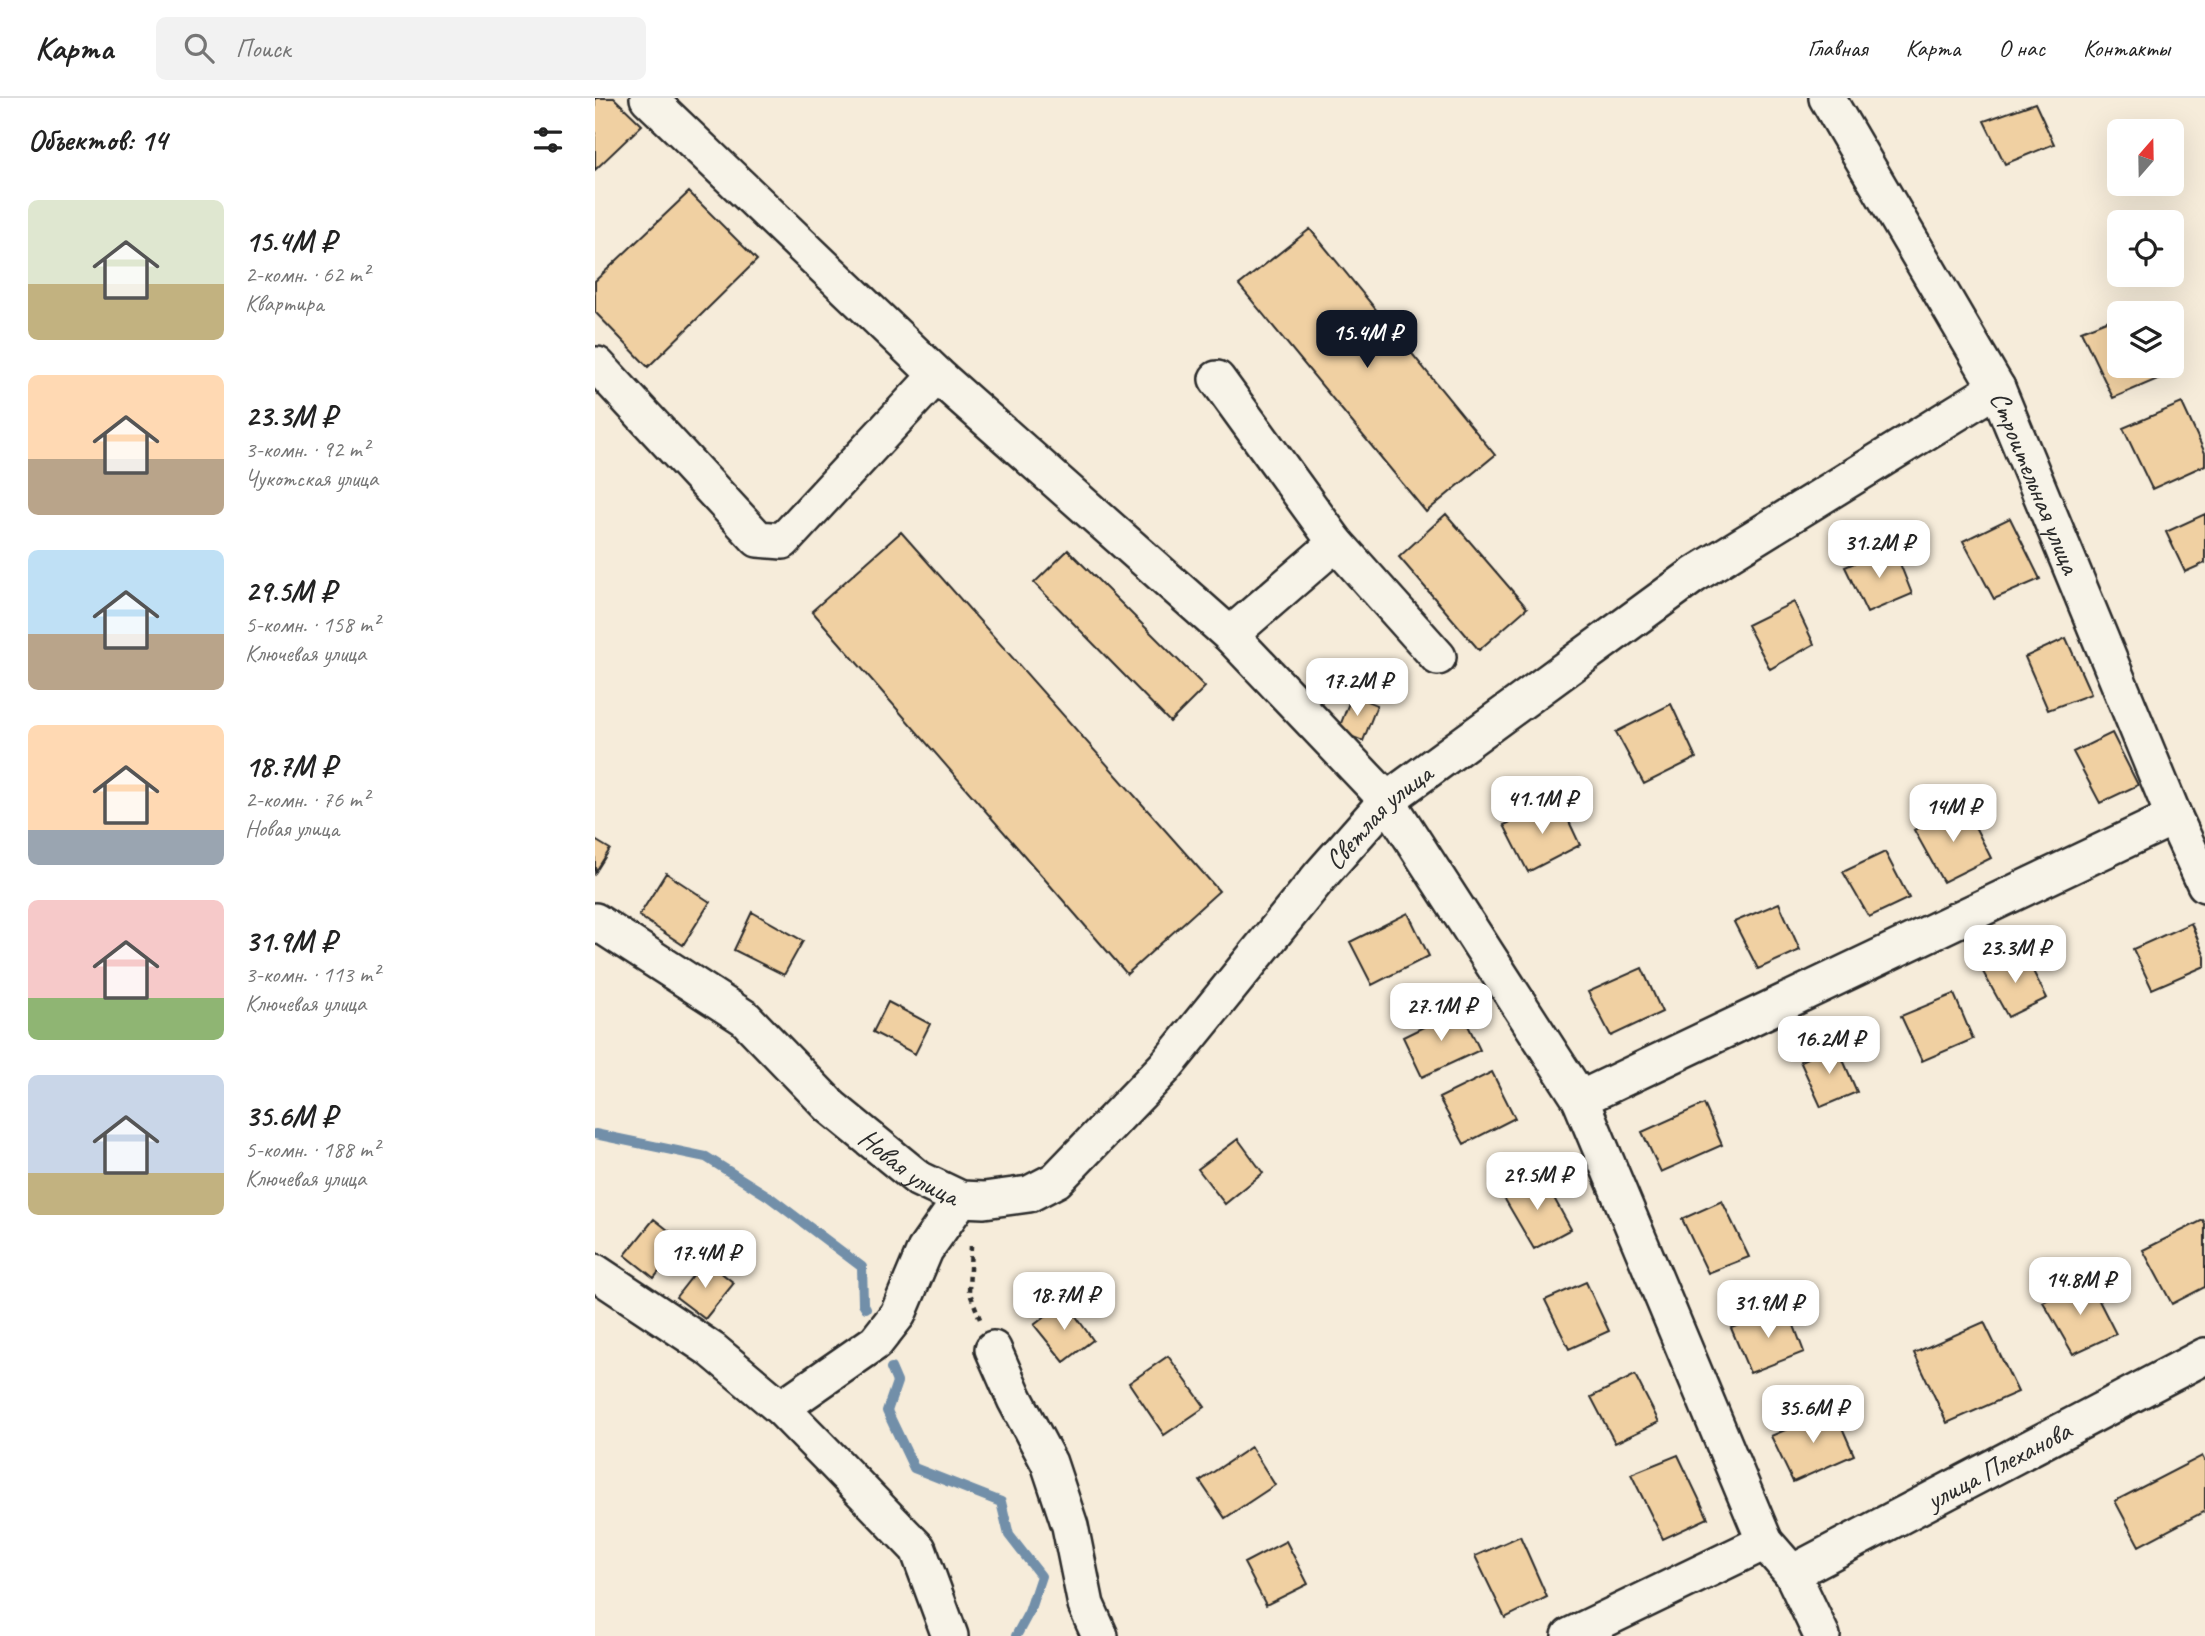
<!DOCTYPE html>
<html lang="ru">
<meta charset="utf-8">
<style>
:root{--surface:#fff;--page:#f2f2f2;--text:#222;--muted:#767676;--line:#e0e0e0;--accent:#111827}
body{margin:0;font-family:Caveat,sans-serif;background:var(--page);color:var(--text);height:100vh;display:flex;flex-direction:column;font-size:26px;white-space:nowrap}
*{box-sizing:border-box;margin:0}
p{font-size:23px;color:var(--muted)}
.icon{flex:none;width:38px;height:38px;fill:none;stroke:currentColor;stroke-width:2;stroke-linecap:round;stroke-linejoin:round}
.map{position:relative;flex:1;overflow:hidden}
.side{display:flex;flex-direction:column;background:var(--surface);width:595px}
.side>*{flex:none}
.needle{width:46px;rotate:20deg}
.tools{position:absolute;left:1512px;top:21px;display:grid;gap:14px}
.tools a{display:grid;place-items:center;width:77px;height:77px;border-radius:10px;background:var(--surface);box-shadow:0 7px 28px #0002;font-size:35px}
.price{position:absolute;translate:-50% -60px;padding:0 16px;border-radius:14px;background:#fff;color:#222;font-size:23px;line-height:46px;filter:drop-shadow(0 2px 4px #0008)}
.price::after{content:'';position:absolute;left:50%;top:42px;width:21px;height:16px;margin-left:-10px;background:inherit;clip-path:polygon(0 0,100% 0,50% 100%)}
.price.current{background:var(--accent);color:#fff}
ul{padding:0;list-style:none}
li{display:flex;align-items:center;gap:21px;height:175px;padding:0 28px}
li span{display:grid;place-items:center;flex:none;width:196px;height:140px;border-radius:10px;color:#555}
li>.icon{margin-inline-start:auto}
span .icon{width:84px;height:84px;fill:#fffc;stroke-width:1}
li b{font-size:30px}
h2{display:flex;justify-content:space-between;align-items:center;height:84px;padding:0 28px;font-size:30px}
header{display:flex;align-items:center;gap:42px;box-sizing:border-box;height:98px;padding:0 35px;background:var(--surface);border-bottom:2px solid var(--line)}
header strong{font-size:33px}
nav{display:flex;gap:38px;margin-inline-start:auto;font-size:24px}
.search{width:490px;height:63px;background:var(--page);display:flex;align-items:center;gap:18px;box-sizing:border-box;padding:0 24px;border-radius:10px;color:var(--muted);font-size:26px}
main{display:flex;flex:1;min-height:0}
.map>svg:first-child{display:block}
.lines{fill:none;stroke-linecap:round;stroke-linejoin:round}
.stream{stroke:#728fa9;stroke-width:10}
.building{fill:#f0d0a2;stroke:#2b2b2b;stroke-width:2}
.minor-casing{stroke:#2b2b2b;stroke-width:40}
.path{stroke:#2b2b2b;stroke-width:4.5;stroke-dasharray:5 5;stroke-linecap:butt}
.minor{stroke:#f7f3e8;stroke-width:35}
.labels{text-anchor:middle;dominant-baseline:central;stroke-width:5;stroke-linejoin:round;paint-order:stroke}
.street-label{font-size:28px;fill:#2b2b2b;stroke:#f7f3e8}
</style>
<header>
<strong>Карта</strong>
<div class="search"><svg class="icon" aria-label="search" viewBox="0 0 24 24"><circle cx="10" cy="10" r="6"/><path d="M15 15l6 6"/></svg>Поиск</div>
<nav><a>Главная</a><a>Карта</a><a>О нас</a><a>Контакты</a></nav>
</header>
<main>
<section class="side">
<h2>Объектов: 14<svg class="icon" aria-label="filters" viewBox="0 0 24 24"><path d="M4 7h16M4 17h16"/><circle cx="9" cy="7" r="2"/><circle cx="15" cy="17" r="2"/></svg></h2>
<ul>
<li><span style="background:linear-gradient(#dfe7d0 60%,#c2b280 0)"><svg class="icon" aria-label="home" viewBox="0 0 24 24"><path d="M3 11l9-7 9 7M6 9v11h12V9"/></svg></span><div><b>15.4M ₽</b><p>2-комн. · 62 m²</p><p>Квартира</p></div></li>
<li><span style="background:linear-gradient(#ffd9b3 60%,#b9a48a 0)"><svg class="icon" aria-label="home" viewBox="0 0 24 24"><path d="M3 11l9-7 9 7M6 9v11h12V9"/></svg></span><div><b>23.3M ₽</b><p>3-комн. · 92 m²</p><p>Чукотская улица</p></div></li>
<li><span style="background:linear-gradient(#bfe0f5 60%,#b9a48a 0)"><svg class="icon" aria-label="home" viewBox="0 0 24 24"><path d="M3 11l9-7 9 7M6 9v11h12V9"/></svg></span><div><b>29.5M ₽</b><p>5-комн. · 158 m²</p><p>Ключевая улица</p></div></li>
<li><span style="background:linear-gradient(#ffd9b3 75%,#9aa5b1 0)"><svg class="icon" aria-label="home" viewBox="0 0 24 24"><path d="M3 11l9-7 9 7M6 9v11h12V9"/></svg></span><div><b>18.7M ₽</b><p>2-комн. · 76 m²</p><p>Новая улица</p></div></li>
<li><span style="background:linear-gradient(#f6c9c9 70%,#8fb573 0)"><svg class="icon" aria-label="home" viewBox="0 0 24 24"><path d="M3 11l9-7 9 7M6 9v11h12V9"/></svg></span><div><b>31.9M ₽</b><p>3-комн. · 113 m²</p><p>Ключевая улица</p></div></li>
<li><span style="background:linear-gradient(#c9d6e8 70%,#c2b280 0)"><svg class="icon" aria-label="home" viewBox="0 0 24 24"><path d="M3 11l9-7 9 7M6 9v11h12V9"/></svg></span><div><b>35.6M ₽</b><p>5-комн. · 188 m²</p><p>Ключевая улица</p></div></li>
</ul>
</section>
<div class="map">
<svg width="1610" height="1538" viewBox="0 0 1610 1538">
<rect width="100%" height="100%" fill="#f6ecda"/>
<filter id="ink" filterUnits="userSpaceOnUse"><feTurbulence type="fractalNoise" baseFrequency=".0143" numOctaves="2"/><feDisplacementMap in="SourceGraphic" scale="14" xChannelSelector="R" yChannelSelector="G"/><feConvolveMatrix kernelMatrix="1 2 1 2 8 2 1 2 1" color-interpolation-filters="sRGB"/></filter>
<g filter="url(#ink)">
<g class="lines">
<path class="stream" d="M0,1036L111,1059L173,1098L267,1169L268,1205L271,1210
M296,1270L302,1284L292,1313L319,1370L406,1404L414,1437L446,1478L434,1514L421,1538"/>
</g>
<path class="building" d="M0,0H19L47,27L0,72Z
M1440,5L1459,46L1410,66L1389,23Z
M94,94L162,162L53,269L0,214V183Z
M715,131L900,357L831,414L644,187Z
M1550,207L1553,215H1530Z
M1524,218V268H1576L1579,274L1518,300L1486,233Z
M1587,305L1610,355V367L1557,391L1528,330Z
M851,416L932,510L884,552L804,459Z
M1610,416V465L1590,474L1571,434Z
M1415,420L1445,481L1399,501L1368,443Z
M306,434L624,793L532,876L217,513Z
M1298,448L1317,496L1272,515L1250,469Z
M473,452L610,589L575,624L439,485Z
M1199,504L1219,546L1175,571L1152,527Z
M1471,540L1496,596L1453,612L1430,559Z
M757,597L782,607L768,643L743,633Z
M1076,606L1101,660L1049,686L1021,634Z
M1517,635L1543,687L1505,705L1478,654Z
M964,702L985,747L933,774L909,727Z
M1369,707L1396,760L1348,784L1319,732Z
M0,742L15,751L0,775Z
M1290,754L1314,800L1274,819L1248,774Z
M71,775L115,804L88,847L44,818Z
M1184,805L1205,852L1163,871L1139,824Z
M157,814L208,843L189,877L139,852Z
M813,815L834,858L777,887L755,844Z
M1596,825L1610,859V868L1557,891L1538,851Z
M1428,854L1452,900L1413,919L1388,874Z
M1047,870L1067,914L1016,938L993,894Z
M1359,896L1378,941L1327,963L1306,918Z
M293,904L335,926L320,956L278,934Z
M865,911L885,952L827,979L808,939Z
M1242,948L1262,994L1226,1009L1205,963Z
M897,974L920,1020L869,1046L844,1000Z
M1109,1006L1127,1047L1066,1074L1047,1034Z
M643,1041L668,1075L630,1106L603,1071Z
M947,1078L976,1131L939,1151L908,1098Z
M1127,1103L1154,1159L1113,1175L1087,1121Z
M59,1121L88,1144L59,1180L30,1157Z
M1608,1122L1610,1126V1189L1577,1206L1548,1152Z
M110,1162L139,1185L110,1221L81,1199Z
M1493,1181L1521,1236L1478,1256L1448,1204Z
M991,1184L1014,1233L974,1251L950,1202Z
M470,1203L498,1242L469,1264L439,1227Z
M1192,1209L1209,1254L1155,1275L1136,1230Z
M1389,1224L1423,1294L1352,1325L1319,1255Z
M573,1258L610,1309L569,1337L534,1285Z
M1040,1277L1064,1324L1020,1345L996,1299Z
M1239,1311L1259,1357L1198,1384L1176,1338Z
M656,1349L680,1387L630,1420L605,1383Z
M1083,1357L1113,1420L1068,1441L1036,1376Z
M1607,1358L1610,1364V1413L1544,1448L1520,1403Z
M925,1438L952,1499L910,1520L880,1458Z
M691,1443L713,1486L671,1507L649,1465Z"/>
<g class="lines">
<g class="minor-casing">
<g id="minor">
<path d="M53,0L342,277L635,537L792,702L985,1001L1170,1444L1197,1475L1227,1538"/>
<path id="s1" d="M1232,0L1402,290L1579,719L1610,786"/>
<path d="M2,267L163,441L188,443L342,277"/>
<path d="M622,281L741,445L843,559"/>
<path d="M635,537L741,445"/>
<path id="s2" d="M0,823L150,920L236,1009L324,1081L366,1101L389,1102L434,1096L461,1082L570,969L725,778L792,702L1099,477L1402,290"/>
<path d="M985,1001L1579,719"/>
<path d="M0,1174L117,1252L186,1310L237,1362L323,1451L355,1538"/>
<path d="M398,1251L420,1301L454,1365L475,1428L491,1507L505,1538"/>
<path d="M186,1310L281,1244L303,1216L330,1152L366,1101"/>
<path id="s3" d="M1197,1475L1610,1258"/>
<path d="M975,1538L1170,1444"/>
</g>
</g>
<path class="path" d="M376,1148L374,1193L385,1221"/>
<use href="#minor" class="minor"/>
</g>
</g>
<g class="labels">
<g class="street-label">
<text stroke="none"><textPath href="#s1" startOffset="438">Строительная улица</textPath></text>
<text stroke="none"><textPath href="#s2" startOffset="1048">Светлая улица</textPath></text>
<text stroke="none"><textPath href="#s2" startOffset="401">Новая улица</textPath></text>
<text stroke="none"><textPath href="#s3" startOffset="233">улица Плеханова</textPath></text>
</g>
</g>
</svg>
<div class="tools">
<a><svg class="needle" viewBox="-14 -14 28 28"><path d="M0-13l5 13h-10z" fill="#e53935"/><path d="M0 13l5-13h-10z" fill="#767676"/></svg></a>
<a><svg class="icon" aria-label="locate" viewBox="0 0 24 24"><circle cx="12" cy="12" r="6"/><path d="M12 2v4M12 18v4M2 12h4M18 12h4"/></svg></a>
<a><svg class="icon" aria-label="layers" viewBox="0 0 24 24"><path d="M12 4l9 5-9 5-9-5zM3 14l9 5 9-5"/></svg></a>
</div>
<b class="price current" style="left:772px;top:272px">15.4M ₽</b>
<b class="price" style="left:1284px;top:482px">31.2M ₽</b>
<b class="price" style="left:762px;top:620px">17.2M ₽</b>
<b class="price" style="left:947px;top:738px">41.1M ₽</b>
<b class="price" style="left:1358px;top:746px">14M ₽</b>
<b class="price" style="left:1420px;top:887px">23.3M ₽</b>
<b class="price" style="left:846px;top:945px">27.1M ₽</b>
<b class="price" style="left:1234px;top:978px">16.2M ₽</b>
<b class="price" style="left:942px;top:1114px">29.5M ₽</b>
<b class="price" style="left:110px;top:1192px">17.4M ₽</b>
<b class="price" style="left:1485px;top:1219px">14.8M ₽</b>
<b class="price" style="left:469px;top:1234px">18.7M ₽</b>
<b class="price" style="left:1173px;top:1242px">31.9M ₽</b>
<b class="price" style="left:1218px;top:1347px">35.6M ₽</b>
</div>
</main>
